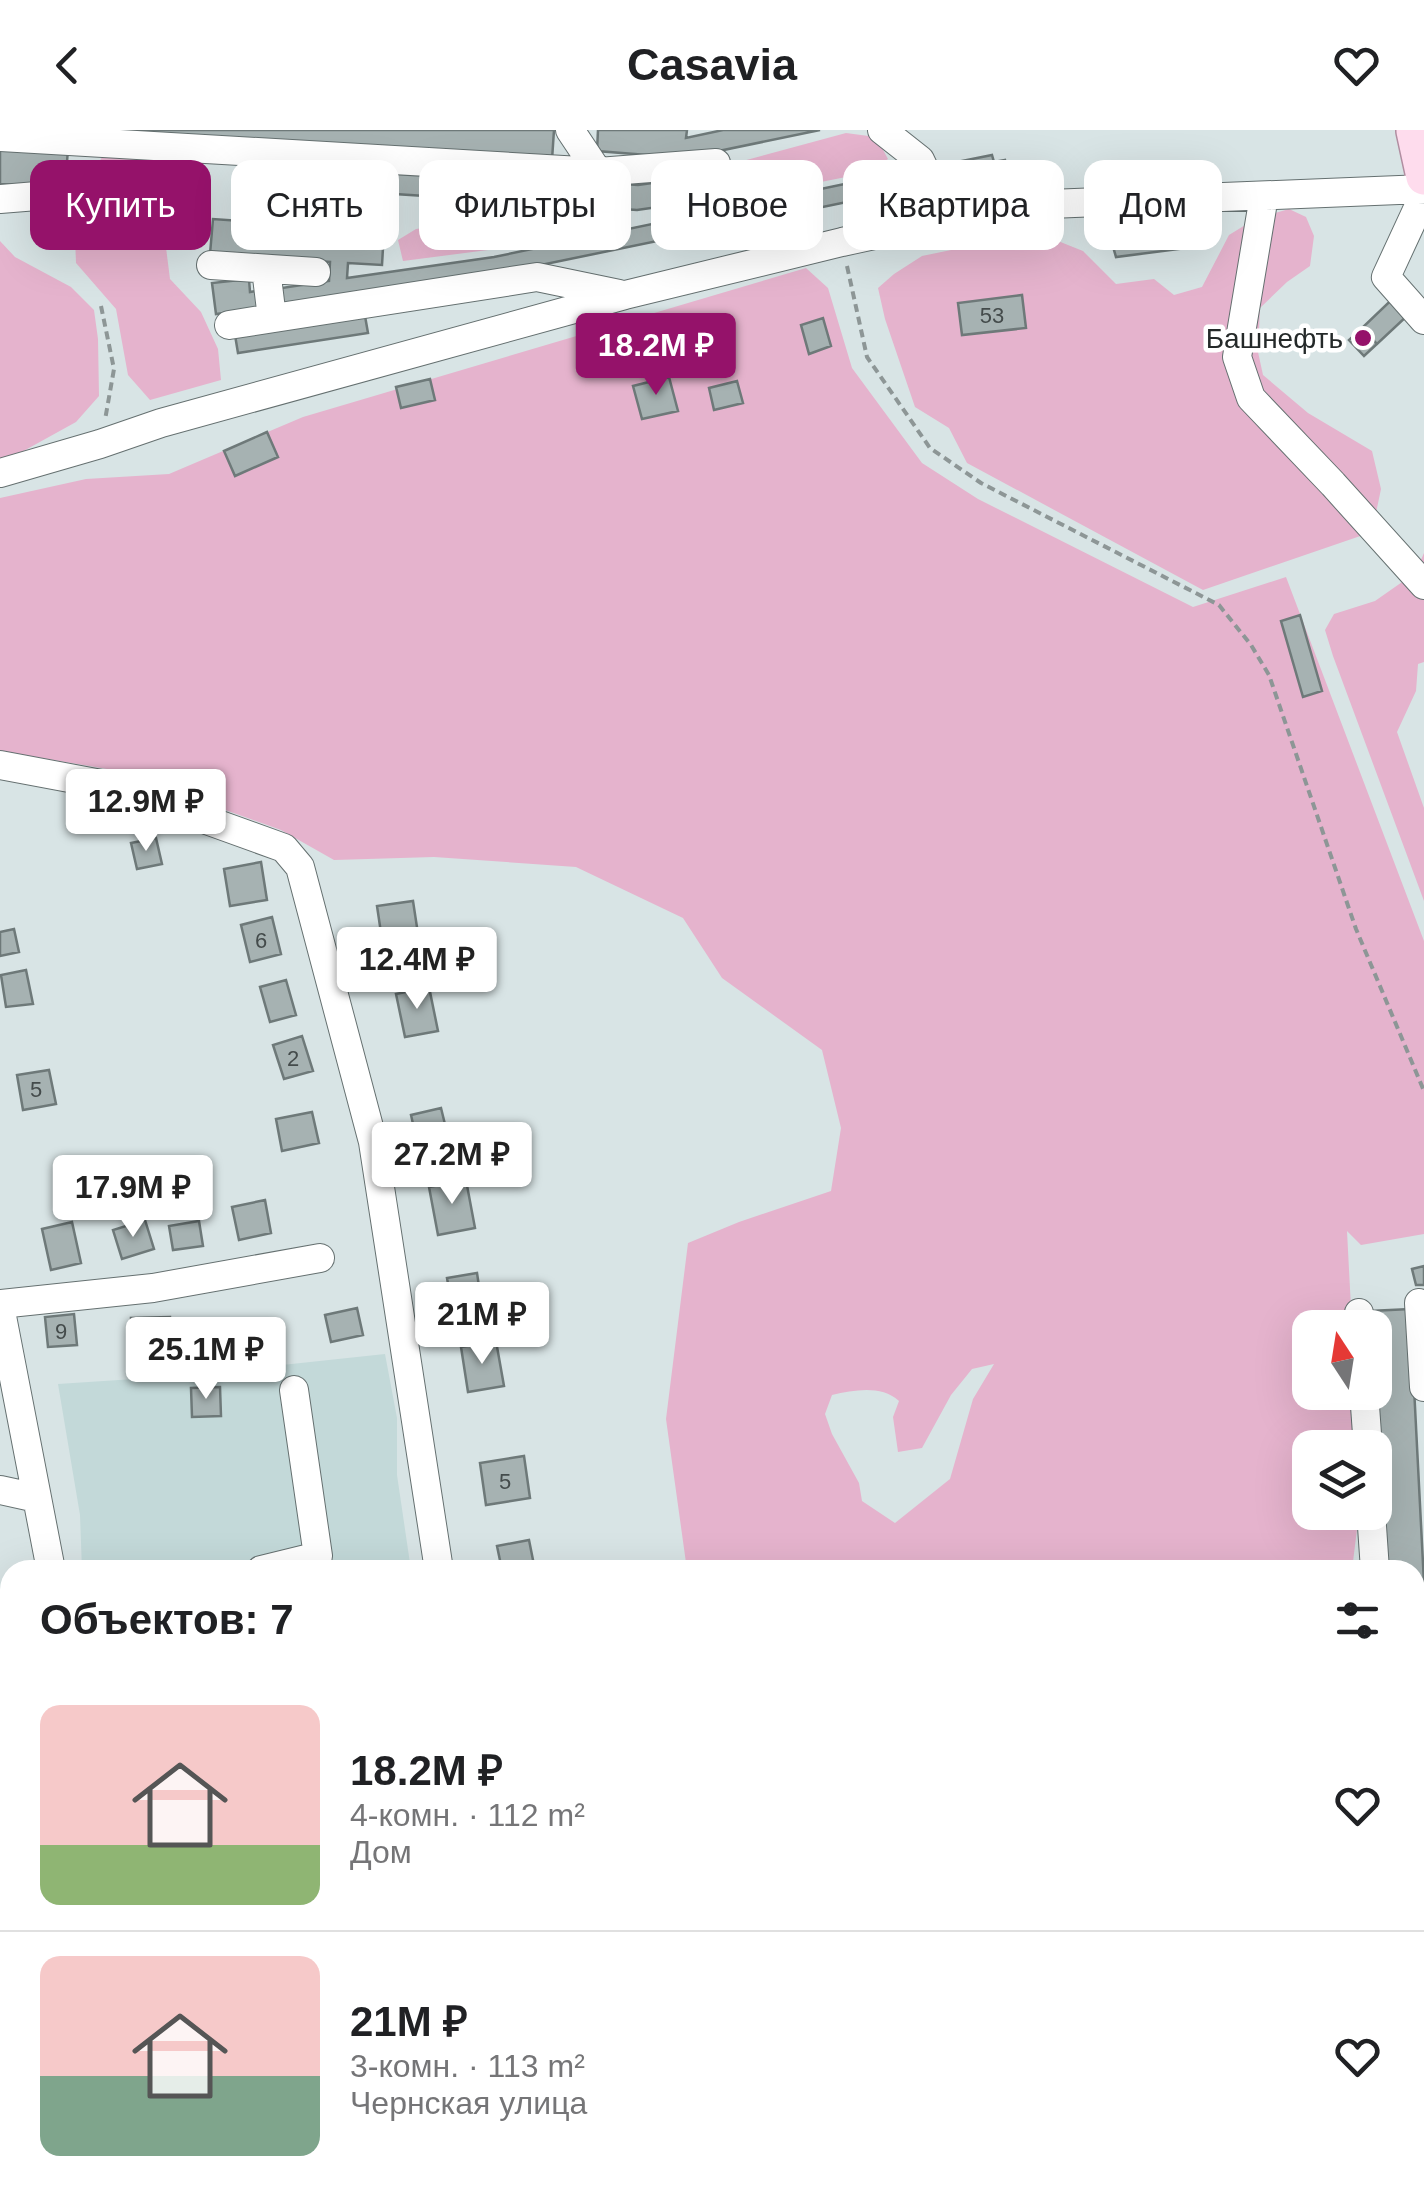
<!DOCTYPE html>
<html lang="ru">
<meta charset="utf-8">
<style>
:root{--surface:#fff;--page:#f2f2f2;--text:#202124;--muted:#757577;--line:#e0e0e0;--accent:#95126a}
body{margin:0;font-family:Helvetica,sans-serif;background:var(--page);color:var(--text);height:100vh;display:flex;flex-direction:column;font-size:38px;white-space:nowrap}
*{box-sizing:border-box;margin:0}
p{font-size:32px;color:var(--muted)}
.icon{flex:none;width:55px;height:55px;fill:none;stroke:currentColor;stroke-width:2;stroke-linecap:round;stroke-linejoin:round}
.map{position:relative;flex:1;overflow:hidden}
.details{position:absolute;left:0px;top:1430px;width:1425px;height:642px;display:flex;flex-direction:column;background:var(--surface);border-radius:30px 30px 0 0;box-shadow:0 10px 40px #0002}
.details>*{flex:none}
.guide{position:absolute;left:30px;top:30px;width:1365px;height:90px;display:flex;gap:20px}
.needle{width:65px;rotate:348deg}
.tools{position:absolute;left:1292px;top:1180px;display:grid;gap:20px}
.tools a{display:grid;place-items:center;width:100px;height:100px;border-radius:20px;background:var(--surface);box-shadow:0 10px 40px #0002;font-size:50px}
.price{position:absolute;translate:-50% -85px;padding:0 22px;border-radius:10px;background:#fff;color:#222;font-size:32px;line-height:65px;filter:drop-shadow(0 2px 5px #0008)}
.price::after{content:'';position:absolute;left:50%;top:60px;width:30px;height:22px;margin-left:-15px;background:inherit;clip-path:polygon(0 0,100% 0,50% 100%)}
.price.selected{background:var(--accent);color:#fff}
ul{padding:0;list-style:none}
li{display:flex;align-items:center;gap:30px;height:250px;padding:0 40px}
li+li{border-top:2px solid var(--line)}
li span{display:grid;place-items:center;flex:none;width:280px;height:200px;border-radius:20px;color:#555}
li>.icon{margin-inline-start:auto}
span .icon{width:120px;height:120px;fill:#fffc;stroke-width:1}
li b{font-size:42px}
h2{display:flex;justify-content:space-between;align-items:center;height:120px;padding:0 40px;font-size:42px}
.tag{padding:0 35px;border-radius:20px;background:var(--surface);box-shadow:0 10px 40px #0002;font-size:35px;line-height:90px}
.tag.selected{background:var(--accent);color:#fff}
header{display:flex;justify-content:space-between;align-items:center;height:130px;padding:0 40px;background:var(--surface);font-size:45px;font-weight:600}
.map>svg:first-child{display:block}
.built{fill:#c3d9d9}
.green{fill:#e5b3cd;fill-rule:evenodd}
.building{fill:#a6b2b2;stroke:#6e7979;stroke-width:2.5}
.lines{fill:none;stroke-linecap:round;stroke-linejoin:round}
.minor-casing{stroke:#657070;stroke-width:30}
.major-casing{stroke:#b18ea1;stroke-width:38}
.path{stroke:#8d9696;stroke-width:4;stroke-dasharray:8 5;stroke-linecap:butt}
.minor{stroke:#fff;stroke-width:28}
.major{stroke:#fedced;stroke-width:35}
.poi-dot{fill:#95126a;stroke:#fff;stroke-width:4}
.labels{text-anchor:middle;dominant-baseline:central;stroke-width:9;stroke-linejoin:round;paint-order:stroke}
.number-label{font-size:22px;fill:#444b4b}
.poi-label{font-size:28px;fill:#242929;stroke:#fff;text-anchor:end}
</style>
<header><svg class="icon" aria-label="back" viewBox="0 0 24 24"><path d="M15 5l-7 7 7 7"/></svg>Casavia<svg class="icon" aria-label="heart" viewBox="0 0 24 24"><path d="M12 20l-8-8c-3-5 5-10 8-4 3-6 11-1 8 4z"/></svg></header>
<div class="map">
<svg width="1424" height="2071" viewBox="0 0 1424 2071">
<rect width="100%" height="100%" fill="#d8e4e5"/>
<path class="built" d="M385,1224L397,1288V1345L411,1440H82L80,1385L58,1254L180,1246Z
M10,1895V2062L484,2063L483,2071H0V1897Z"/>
<path class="green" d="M846,3L876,7L888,29L866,43L746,67L727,55L726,41L739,32Z
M165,19L190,45L162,86L170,149L201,182L218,219L221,250L150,270L128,245L116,179L76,133L74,81L102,27Z
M1289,79L1306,87L1314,106L1310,136L1287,152L1260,178L1258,222L1263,245L1308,283L1372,321L1381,359L1372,402L1203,460L967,333L949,298L915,277L885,189L878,158L894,144L922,126L985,113L1048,107L1083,121L1116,154L1154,149L1174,165L1202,157L1229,105L1255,89Z
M519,83L578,84L588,97L488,120L403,131L398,110L416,99Z
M0,111L15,127L71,157L94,180L98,209L99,266L76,292L0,334Z
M806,138L828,158L852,238L922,333L978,369L1193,477L1286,447L1424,811V1104L1361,1115L1347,1101L1352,1197L1310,1198V1262L1356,1263L1358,1317L1310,1318V1382L1359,1383L1352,1440H687L666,1289L688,1113L739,1092L831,1061L841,998L822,920L722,848L683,788L576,737L434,727L334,730L281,700L113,640L0,621V368L86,349L169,344L303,287ZM994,1234L973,1269L950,1349L895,1393L862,1371L859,1353L832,1304L825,1284L832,1265C855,1260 881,1255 899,1271L893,1287L898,1322L922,1318L951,1265L972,1239Z
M1424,423V532L1418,534L1416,561L1397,602L1424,678V771L1333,526L1325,500L1334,484L1375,471L1415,443Z
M10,1679V1843L0,1846V1681Z
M1412,2062L1413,2071H867L858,2063Z
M492,2063L773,2062L777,2071H491Z"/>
<path class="building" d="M95,0H554L552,30Z
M598,0H687L686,8L723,0H820L685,28L597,21Z
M0,14L68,19L65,58L0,54Z
M992,25L994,32L1005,30L1006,35L1019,32L1023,51L1009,54L1008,48L996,50L994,43L955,51L952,33Z
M249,32L337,38L334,76L246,71Z
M350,36L638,55L710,45L714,69L637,80L349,61Z
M902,42L905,60L497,144L277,176L275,159L329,151L330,132L210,124L213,89L384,101L382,135L348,133L347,148L494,127Z
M1172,85L1179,119L1116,127L1106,92Z
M249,149L250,162L263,160L265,178L216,184L212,153Z
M1407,155L1423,171L1377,214L1362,198Z
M1022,165L1026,198L962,205L958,173Z
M365,186L368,203L238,223L235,205Z
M725,188L733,221L696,230L688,197Z
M823,188L831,216L809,224L801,195Z
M1362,198L1377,214L1364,226L1349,210Z
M669,247L678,281L642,289L633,256Z
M430,249L435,270L401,278L396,257Z
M737,251L743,273L714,280L709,258Z
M267,302L278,327L235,346L224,321Z
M1300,485L1322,561L1303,567L1281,491Z
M156,708L162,734L137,739L131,713Z
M261,732L267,770L230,776L224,739Z
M413,771L420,817L384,823L377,776Z
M272,787L281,824L250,832L241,795Z
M14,799L19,822L0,826V802Z
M26,840L33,874L6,877L1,845Z
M286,850L296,885L270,892L260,857Z
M429,857L438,901L405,907L396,864Z
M302,906L313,941L284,949L273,915Z
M49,940L56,974L23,980L17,945Z
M441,978L453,1027L422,1034L411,985Z
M312,982L319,1013L282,1021L276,989Z
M466,1050L475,1098L438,1105L429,1057Z
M265,1070L271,1103L239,1110L232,1077Z
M145,1090L154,1119L122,1129L113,1100Z
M199,1091L203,1116L173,1120L169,1096Z
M72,1092L81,1133L51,1140L42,1099Z
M1424,1136V1155H1416L1412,1139Z
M477,1143L483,1183L454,1188L447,1148Z
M357,1178L363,1205L331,1212L325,1185Z
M1410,1179L1424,1453V1504H1415V1440H1383L1374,1262L1375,1198H1371L1370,1181Z
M74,1184L77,1215L48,1217L45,1187Z
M170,1187L171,1221H132L131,1188Z
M233,1192H265L264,1223L232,1222Z
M496,1211L504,1256L468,1262L461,1217Z
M220,1257L221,1286L192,1287L191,1258Z
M524,1326L530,1368L486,1375L480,1333Z
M529,1410L535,1440H502L497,1416Z
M1424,1527V1560L1415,1578V1528Z
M1424,1610V1648L1415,1667V1628Z
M1424,1660V1842L1415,1837V1678Z"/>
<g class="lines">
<g class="minor-casing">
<path id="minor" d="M570,0L598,42
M882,0L920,30L948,89
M0,7L598,42L716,33
M1424,65L1386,147L1424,190
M1264,66L1237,227L1251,268L1333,354L1424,455
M0,69L37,66
M247,81L381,91
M342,88L345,28
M211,135L316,142
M266,139L272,188
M229,195L537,147L619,164
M0,343L100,314L161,293L625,165L842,112L948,89L1050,74L1424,59
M0,635L112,656L284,718L300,737L373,1012L439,1440
M1419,1173L1424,1257
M0,1174L153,1158L320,1128
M0,1176L51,1440
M1359,1183L1360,1198
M1364,1262L1368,1318
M0,1360L37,1368
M1371,1382L1375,1440
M261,1440L318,1426L294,1260
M0,1508L10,1505
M1415,1517L1424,1516
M1415,1602L1424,1584
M188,2062L190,2071"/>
</g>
<g class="major-casing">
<path id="major" d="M1414,1L1424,47"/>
</g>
<path class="path" d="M847,136L867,227L930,318L981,353L1219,475L1251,515L1269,545L1356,799L1424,961
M101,176L114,239L105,290
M822,2062L835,2071"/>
<use href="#minor" class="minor"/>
<use href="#major" class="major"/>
</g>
<circle class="poi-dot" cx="1363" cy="208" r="10"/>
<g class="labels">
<g class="number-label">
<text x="992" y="185">53</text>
<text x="261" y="810">6</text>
<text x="293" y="928">2</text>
<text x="36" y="959">5</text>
<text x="61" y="1201">9</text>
<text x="505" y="1351">5</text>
</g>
<g class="poi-label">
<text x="1343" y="208">Башнефть</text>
</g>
</g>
</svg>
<div class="tools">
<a><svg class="needle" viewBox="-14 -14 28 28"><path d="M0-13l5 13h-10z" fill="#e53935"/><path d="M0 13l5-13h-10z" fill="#757577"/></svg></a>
<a><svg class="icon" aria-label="layers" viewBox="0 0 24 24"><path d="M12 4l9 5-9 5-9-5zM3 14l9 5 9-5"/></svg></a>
</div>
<b class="price selected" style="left:656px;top:268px">18.2M ₽</b>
<b class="price" style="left:146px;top:724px">12.9M ₽</b>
<b class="price" style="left:417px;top:882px">12.4M ₽</b>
<b class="price" style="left:452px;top:1077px">27.2M ₽</b>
<b class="price" style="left:133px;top:1110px">17.9M ₽</b>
<b class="price" style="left:482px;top:1237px">21M ₽</b>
<b class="price" style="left:206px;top:1272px">25.1M ₽</b>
<div class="guide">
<a class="tag selected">Купить</a>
<a class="tag">Снять</a>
<a class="tag">Фильтры</a>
<a class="tag">Новое</a>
<a class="tag">Квартира</a>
<a class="tag">Дом</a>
</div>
<section class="details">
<h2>Объектов: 7<svg class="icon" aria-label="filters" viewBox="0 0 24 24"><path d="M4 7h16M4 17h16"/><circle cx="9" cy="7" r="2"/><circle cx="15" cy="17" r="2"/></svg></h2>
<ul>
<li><span style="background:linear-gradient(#f6c9c9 70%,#8fb573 0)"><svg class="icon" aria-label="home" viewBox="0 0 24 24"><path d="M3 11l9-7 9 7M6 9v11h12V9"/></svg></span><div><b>18.2M ₽</b><p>4-комн. · 112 m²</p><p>Дом</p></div><svg class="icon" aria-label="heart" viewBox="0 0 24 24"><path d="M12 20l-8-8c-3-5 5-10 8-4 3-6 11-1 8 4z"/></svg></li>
<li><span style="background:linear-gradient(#f6c9c9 60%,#7fa58c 0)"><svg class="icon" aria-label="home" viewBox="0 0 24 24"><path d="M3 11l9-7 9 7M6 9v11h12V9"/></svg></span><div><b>21M ₽</b><p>3-комн. · 113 m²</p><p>Чернская улица</p></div><svg class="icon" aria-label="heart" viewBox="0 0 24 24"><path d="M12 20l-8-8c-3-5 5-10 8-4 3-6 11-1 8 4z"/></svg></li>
</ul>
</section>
</div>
